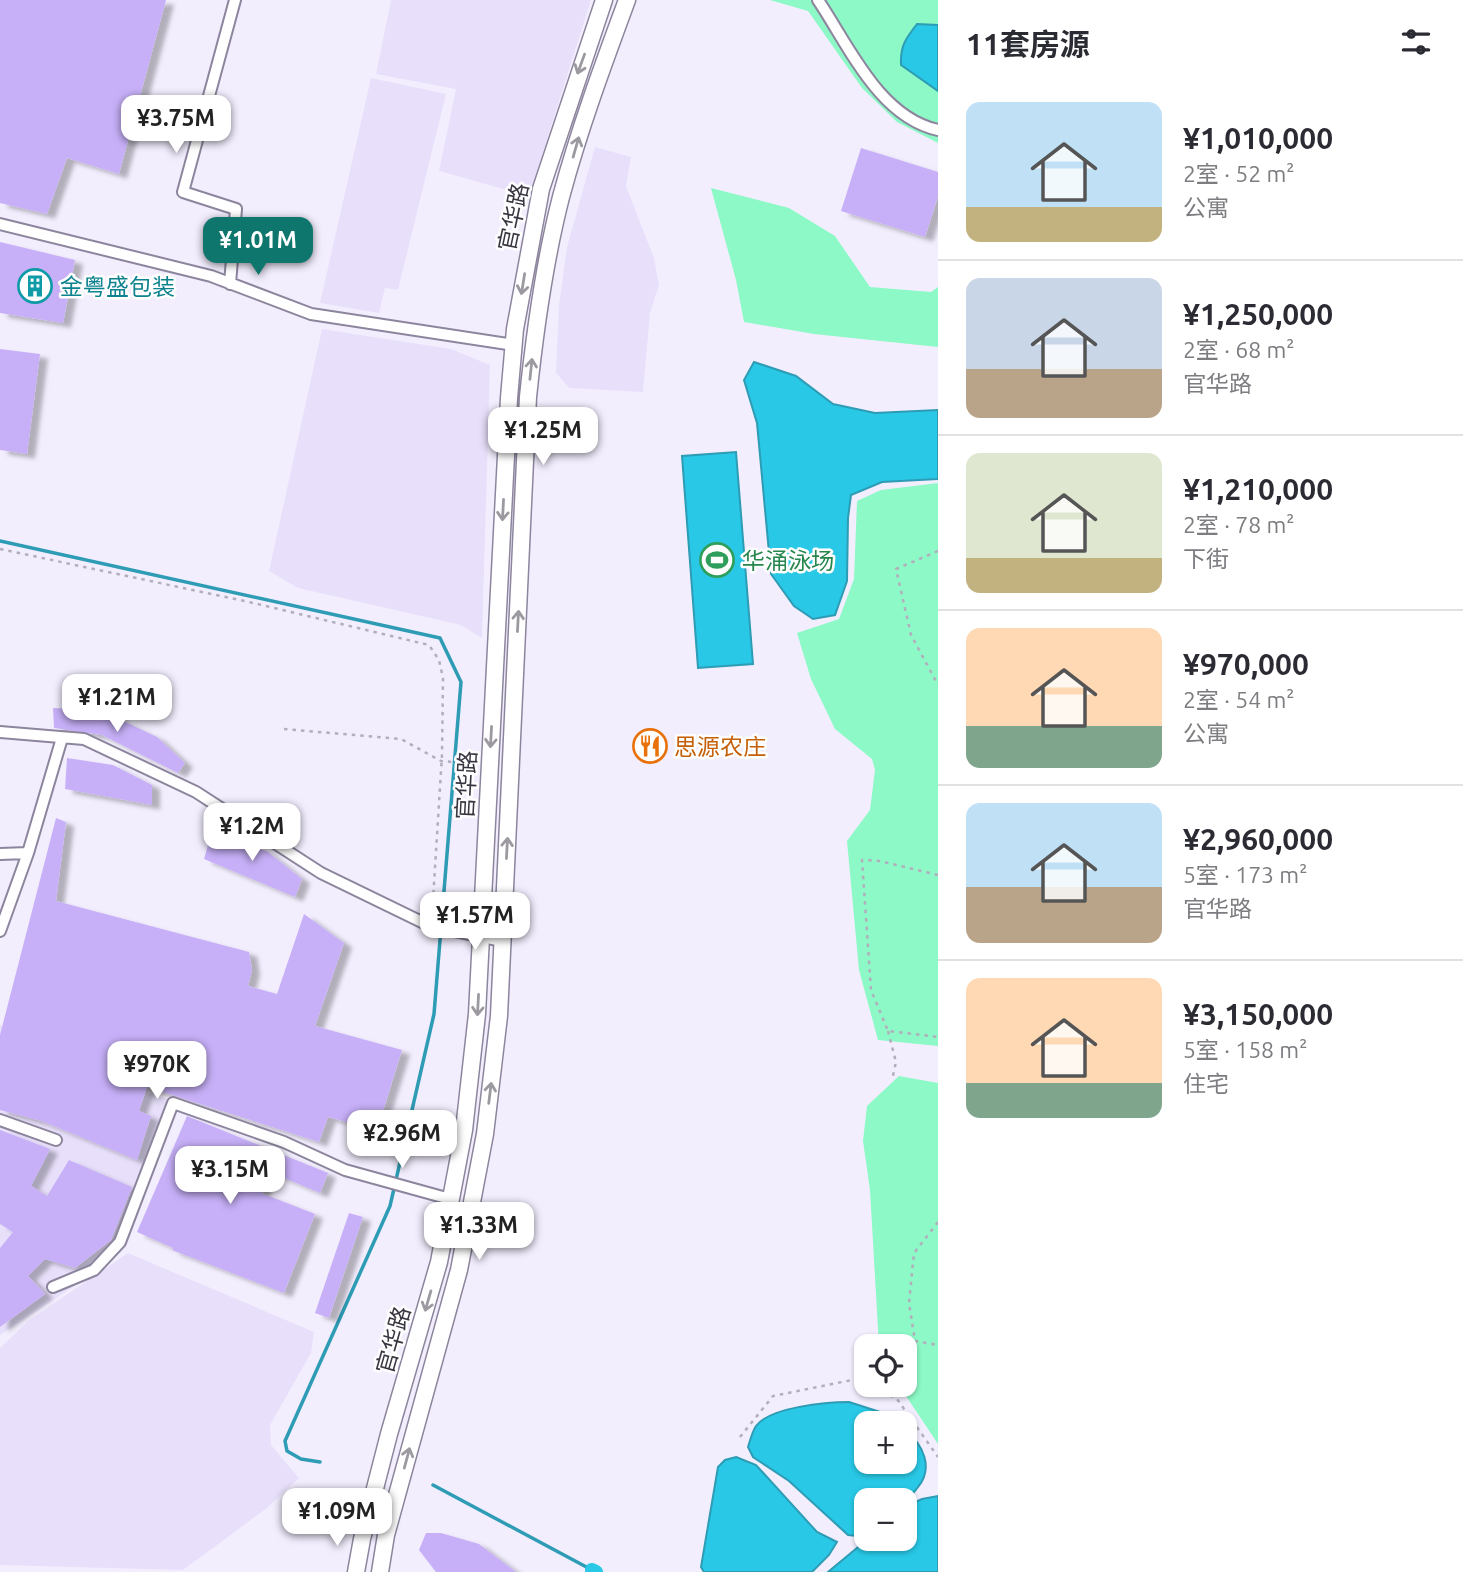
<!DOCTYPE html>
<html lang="zh">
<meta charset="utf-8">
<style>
:root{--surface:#fff;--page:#f2f2f3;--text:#2b2b33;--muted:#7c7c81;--line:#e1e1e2;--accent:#0f766e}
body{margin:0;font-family:Ubuntu,"Noto Sans SC",sans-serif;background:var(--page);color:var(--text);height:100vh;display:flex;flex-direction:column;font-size:26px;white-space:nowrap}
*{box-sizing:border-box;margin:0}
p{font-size:23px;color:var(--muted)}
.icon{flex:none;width:38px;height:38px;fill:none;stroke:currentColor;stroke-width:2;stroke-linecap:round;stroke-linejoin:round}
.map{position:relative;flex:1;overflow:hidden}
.sheet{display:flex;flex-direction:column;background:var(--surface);width:525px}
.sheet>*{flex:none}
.tools{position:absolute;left:854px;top:1334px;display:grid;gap:14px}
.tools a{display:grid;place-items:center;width:63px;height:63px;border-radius:14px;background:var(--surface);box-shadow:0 2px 5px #0004;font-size:35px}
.price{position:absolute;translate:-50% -60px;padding:0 16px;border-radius:14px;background:#fff;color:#222;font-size:23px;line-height:46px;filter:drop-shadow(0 2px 4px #0008)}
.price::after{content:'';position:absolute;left:50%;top:42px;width:21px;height:16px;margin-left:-10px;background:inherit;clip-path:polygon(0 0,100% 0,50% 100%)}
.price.active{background:var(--accent);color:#fff}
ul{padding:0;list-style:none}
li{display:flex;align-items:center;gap:21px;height:175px;padding:0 28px}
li+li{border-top:2px solid var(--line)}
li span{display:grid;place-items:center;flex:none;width:196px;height:140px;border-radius:14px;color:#555}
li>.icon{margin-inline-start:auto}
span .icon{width:84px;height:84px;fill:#fffc;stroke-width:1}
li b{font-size:30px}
h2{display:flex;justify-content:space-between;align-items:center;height:84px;padding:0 28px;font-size:30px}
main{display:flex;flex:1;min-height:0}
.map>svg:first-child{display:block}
.built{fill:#e8e0fb}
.green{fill:#8cf9c6}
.water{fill:#28c8e6;stroke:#2d9cb4;stroke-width:2}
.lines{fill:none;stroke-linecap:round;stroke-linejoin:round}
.stream{stroke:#2d9cb4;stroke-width:3.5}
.canal{stroke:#28c8e6;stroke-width:14}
.building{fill:#c7b0f8;filter:url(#shadow)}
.street-casing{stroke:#8c859d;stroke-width:14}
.secondary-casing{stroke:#8c859d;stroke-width:19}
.path{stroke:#b2aebc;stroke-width:2.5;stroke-dasharray:3.5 5;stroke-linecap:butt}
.street{stroke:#fff;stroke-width:10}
.secondary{stroke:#fff;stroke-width:16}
.oneway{stroke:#9c9aa0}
.labels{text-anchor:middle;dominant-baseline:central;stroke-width:5;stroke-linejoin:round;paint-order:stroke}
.street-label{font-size:23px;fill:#3a3641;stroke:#fefefe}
.culture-label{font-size:23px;fill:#0d838f;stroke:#fefefe;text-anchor:start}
.leisure-label{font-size:23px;fill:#27864d;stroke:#fefefe;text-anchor:start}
.food-label{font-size:23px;fill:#c56008;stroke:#fefefe;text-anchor:start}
</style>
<main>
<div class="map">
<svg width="938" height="1572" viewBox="0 0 938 1572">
<defs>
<filter id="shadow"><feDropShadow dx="8" dy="4.5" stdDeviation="2" flood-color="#0004"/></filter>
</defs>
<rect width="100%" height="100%" fill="#f3eefe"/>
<path class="built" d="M391,0H591L529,196L439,171L456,89L376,74Z
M371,78L446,94L398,290L385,288L379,313L320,303Z
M595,147L631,157L626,186L654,258L659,285L650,313L643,392L569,388L556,373L559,305L567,247Z
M322,329L451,349L490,365L482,638L461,625L298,588L269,571Z
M0,1025L153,1066L148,1093L180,1103L126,1247L108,1264L0,1335Z
M128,1253L314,1332L311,1353L270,1425L271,1445L299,1478L267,1508L183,1570L0,1565V1348L28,1321Z"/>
<path class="green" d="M770,0H938V143L897,122L862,88L808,11Z
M711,188L789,208L835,236L870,287L931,292L938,287V347L814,334L744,322L736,280Z
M938,483V1046L878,1040L859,970L847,841L870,810L875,770L872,759L835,729L811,679L797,633L839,619L854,579L857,501L881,490Z
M899,1076L938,1083V1444L898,1384H905V1346H879L870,1190L863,1141L867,1106Z"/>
<path class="water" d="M917,24L938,25V91L901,65C900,46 906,38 917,24Z
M754,362L796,376L833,404L875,413L938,410V479L882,482L851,495L848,518L847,581L835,615L813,619L794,606L771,574L757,423L744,380Z
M736,452L753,664L698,668L682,456Z
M849,1402L880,1412L895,1423H866V1461H905V1430C923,1444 934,1468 918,1487C914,1492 911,1497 906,1499C895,1503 878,1500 866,1500V1525L857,1536L848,1535L789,1481L753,1457L748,1447C750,1441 752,1432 756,1426C770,1407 827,1402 849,1402Z
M736,1457L756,1465L817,1532L837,1542L829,1555L812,1572H704L701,1567L718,1467L725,1460Z
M938,1496V1572H828L869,1538H905V1507L922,1499Z"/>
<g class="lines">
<path class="stream" d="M0,541L440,638L461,682L434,1014L390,1206L285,1441L287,1451L301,1459L320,1462
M433,1485L592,1570"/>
<path class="canal" d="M592,1570L596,1572"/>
</g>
<path class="building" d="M0,0H166L119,174L67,158L47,214L0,203Z
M861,148L938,172V196L925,237L841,211Z
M0,242L75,260L63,323L0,313Z
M0,349L40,354L27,454L0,450Z
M53,708L100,710L157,737L185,763L178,773L102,735L54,728Z
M67,758L113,765L152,785V805L65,789Z
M56,818L66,822L56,901L249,952L252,970L248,986L277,994L304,914L344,943L315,1026L402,1050L377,1130L328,1117L319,1142L147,1087L139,1111L151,1116L137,1160L42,1121L0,1110V1035Z
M212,831L268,852L302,879L295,897L204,859Z
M187,1116L328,1173L320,1193L270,1172L261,1193L315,1214L284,1293L172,1250L173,1248L137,1232Z
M0,1130L50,1149L31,1186L47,1196L69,1160L132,1187L111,1240L75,1268L45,1259L28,1276L45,1294L0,1327V1248L13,1232L0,1224Z
M349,1213L363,1217L329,1318L315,1313Z
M426,1533H441L479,1544L516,1572H436L419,1550Z"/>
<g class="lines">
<g class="street-casing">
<path id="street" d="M818,0C849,46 879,117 938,130
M0,224L211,276L311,314L514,345
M230,284L236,209L183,192L235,0
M0,732L84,739L196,792L321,873L430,926L502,941
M0,854L28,853L62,738
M0,931L28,853
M0,1120L56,1140
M53,1287L94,1270L120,1242L173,1103L284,1142L345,1170L450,1199"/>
</g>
<g class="secondary-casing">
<path id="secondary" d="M356,1572L362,1539L389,1434L439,1262L464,1130L477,1014L509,398L515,329L541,189L604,0
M380,1572L386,1535L459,1270L485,1134L499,1016L528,397C535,330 544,263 561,197C579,130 603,65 627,0"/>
</g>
<path class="path" d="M0,549L249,602L429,645L439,660L443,678L442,755L432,916
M938,551L896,569L911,635L938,685
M284,729L401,739L441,761L476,764
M938,875L880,861L862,860L871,990L888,1031L938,1037
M888,1031L896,1062L892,1080
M938,1222L914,1253L909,1303L915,1341L938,1345
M867,1384L897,1399L938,1457
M740,1437L773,1396L857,1379L866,1384"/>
<use href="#street" class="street"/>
<use href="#secondary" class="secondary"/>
</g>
<defs><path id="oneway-shaft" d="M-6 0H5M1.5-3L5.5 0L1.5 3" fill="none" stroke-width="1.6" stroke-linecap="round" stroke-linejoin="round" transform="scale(1.75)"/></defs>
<g class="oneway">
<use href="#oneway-shaft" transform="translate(581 64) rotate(110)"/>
<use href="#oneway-shaft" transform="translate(576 147) rotate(-74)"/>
<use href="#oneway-shaft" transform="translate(523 284) rotate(99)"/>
<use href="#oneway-shaft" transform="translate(531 369) rotate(-84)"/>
<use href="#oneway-shaft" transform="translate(503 510) rotate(93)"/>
<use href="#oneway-shaft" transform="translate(518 621) rotate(-87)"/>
<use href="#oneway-shaft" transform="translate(491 737) rotate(93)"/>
<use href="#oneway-shaft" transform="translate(507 848) rotate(-87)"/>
<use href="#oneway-shaft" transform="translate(478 1005) rotate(93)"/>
<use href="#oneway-shaft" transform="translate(490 1093) rotate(-83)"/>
<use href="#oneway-shaft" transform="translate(428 1301) rotate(106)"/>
<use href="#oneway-shaft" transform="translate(407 1458) rotate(-75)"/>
</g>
<defs>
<g id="building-ring" transform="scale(1.75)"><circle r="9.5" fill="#fefefe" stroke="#0f9aa8" stroke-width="1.5"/><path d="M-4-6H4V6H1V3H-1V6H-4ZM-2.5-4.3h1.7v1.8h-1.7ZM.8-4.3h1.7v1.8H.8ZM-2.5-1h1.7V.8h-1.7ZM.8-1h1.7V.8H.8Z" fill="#0f9aa8"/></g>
<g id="stadium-ring" transform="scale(1.75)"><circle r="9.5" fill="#fefefe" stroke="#2e9e5b" stroke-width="1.5"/><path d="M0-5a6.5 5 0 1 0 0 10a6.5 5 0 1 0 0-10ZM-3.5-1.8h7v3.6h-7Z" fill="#2e9e5b"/></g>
<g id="restaurant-ring" transform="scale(1.75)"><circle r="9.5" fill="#fefefe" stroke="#e8710a" stroke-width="1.5"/><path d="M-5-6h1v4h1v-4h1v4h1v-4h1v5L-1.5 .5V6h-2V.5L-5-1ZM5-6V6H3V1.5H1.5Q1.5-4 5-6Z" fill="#e8710a"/></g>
</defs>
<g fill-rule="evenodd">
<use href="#building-ring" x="35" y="286"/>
<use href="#stadium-ring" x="717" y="560"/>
<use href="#restaurant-ring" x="650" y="746"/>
</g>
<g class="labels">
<g class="street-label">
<text transform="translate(513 217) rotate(-78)">官华路</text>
<text transform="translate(466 785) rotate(-87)">官华路</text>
<text transform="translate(393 1340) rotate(-74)">官华路</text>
</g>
<g class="culture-label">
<text x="60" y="286">金粤盛包装</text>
</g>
<g class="leisure-label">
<text x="742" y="560">华涌泳场</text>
</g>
<g class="food-label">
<text x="674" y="746">思源农庄</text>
</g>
</g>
</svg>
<div class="tools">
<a><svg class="icon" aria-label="locate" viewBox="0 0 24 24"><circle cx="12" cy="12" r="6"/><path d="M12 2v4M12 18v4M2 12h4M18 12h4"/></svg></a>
<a>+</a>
<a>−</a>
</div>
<b class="price" style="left:176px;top:155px">¥3.75M</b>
<b class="price active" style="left:258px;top:277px">¥1.01M</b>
<b class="price" style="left:543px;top:467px">¥1.25M</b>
<b class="price" style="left:117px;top:734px">¥1.21M</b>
<b class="price" style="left:252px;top:863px">¥1.2M</b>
<b class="price" style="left:475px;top:952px">¥1.57M</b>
<b class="price" style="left:157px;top:1101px">¥970K</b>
<b class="price" style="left:402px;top:1170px">¥2.96M</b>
<b class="price" style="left:230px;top:1206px">¥3.15M</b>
<b class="price" style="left:479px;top:1262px">¥1.33M</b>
<b class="price" style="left:337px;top:1548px">¥1.09M</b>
</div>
<section class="sheet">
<h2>11套房源<svg class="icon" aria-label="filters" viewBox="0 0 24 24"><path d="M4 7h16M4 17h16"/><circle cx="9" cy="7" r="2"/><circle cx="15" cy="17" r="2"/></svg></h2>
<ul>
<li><span style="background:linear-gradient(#bfe0f5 75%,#c2b280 0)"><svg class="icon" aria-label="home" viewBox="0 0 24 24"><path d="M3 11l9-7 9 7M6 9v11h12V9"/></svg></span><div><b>¥1,010,000</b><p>2室 · 52 m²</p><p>公寓</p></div></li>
<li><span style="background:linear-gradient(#c9d6e8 65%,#b9a48a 0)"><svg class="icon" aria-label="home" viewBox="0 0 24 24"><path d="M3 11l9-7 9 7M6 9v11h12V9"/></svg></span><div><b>¥1,250,000</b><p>2室 · 68 m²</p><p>官华路</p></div></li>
<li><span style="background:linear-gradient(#dfe7d0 75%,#c2b280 0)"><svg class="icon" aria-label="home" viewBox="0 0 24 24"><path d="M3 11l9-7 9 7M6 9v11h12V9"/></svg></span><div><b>¥1,210,000</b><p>2室 · 78 m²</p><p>下街</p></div></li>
<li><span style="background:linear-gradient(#ffd9b3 70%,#7fa58c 0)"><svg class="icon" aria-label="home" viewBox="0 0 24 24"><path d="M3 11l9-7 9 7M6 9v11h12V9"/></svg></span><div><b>¥970,000</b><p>2室 · 54 m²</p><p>公寓</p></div></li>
<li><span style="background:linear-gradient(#bfe0f5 60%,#b9a48a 0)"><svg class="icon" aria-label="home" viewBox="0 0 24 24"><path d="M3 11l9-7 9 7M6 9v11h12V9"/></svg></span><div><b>¥2,960,000</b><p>5室 · 173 m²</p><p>官华路</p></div></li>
<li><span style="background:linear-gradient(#ffd9b3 75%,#7fa58c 0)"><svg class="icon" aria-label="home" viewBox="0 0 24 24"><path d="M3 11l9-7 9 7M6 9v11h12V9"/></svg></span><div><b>¥3,150,000</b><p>5室 · 158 m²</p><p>住宅</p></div></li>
</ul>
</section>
</main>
